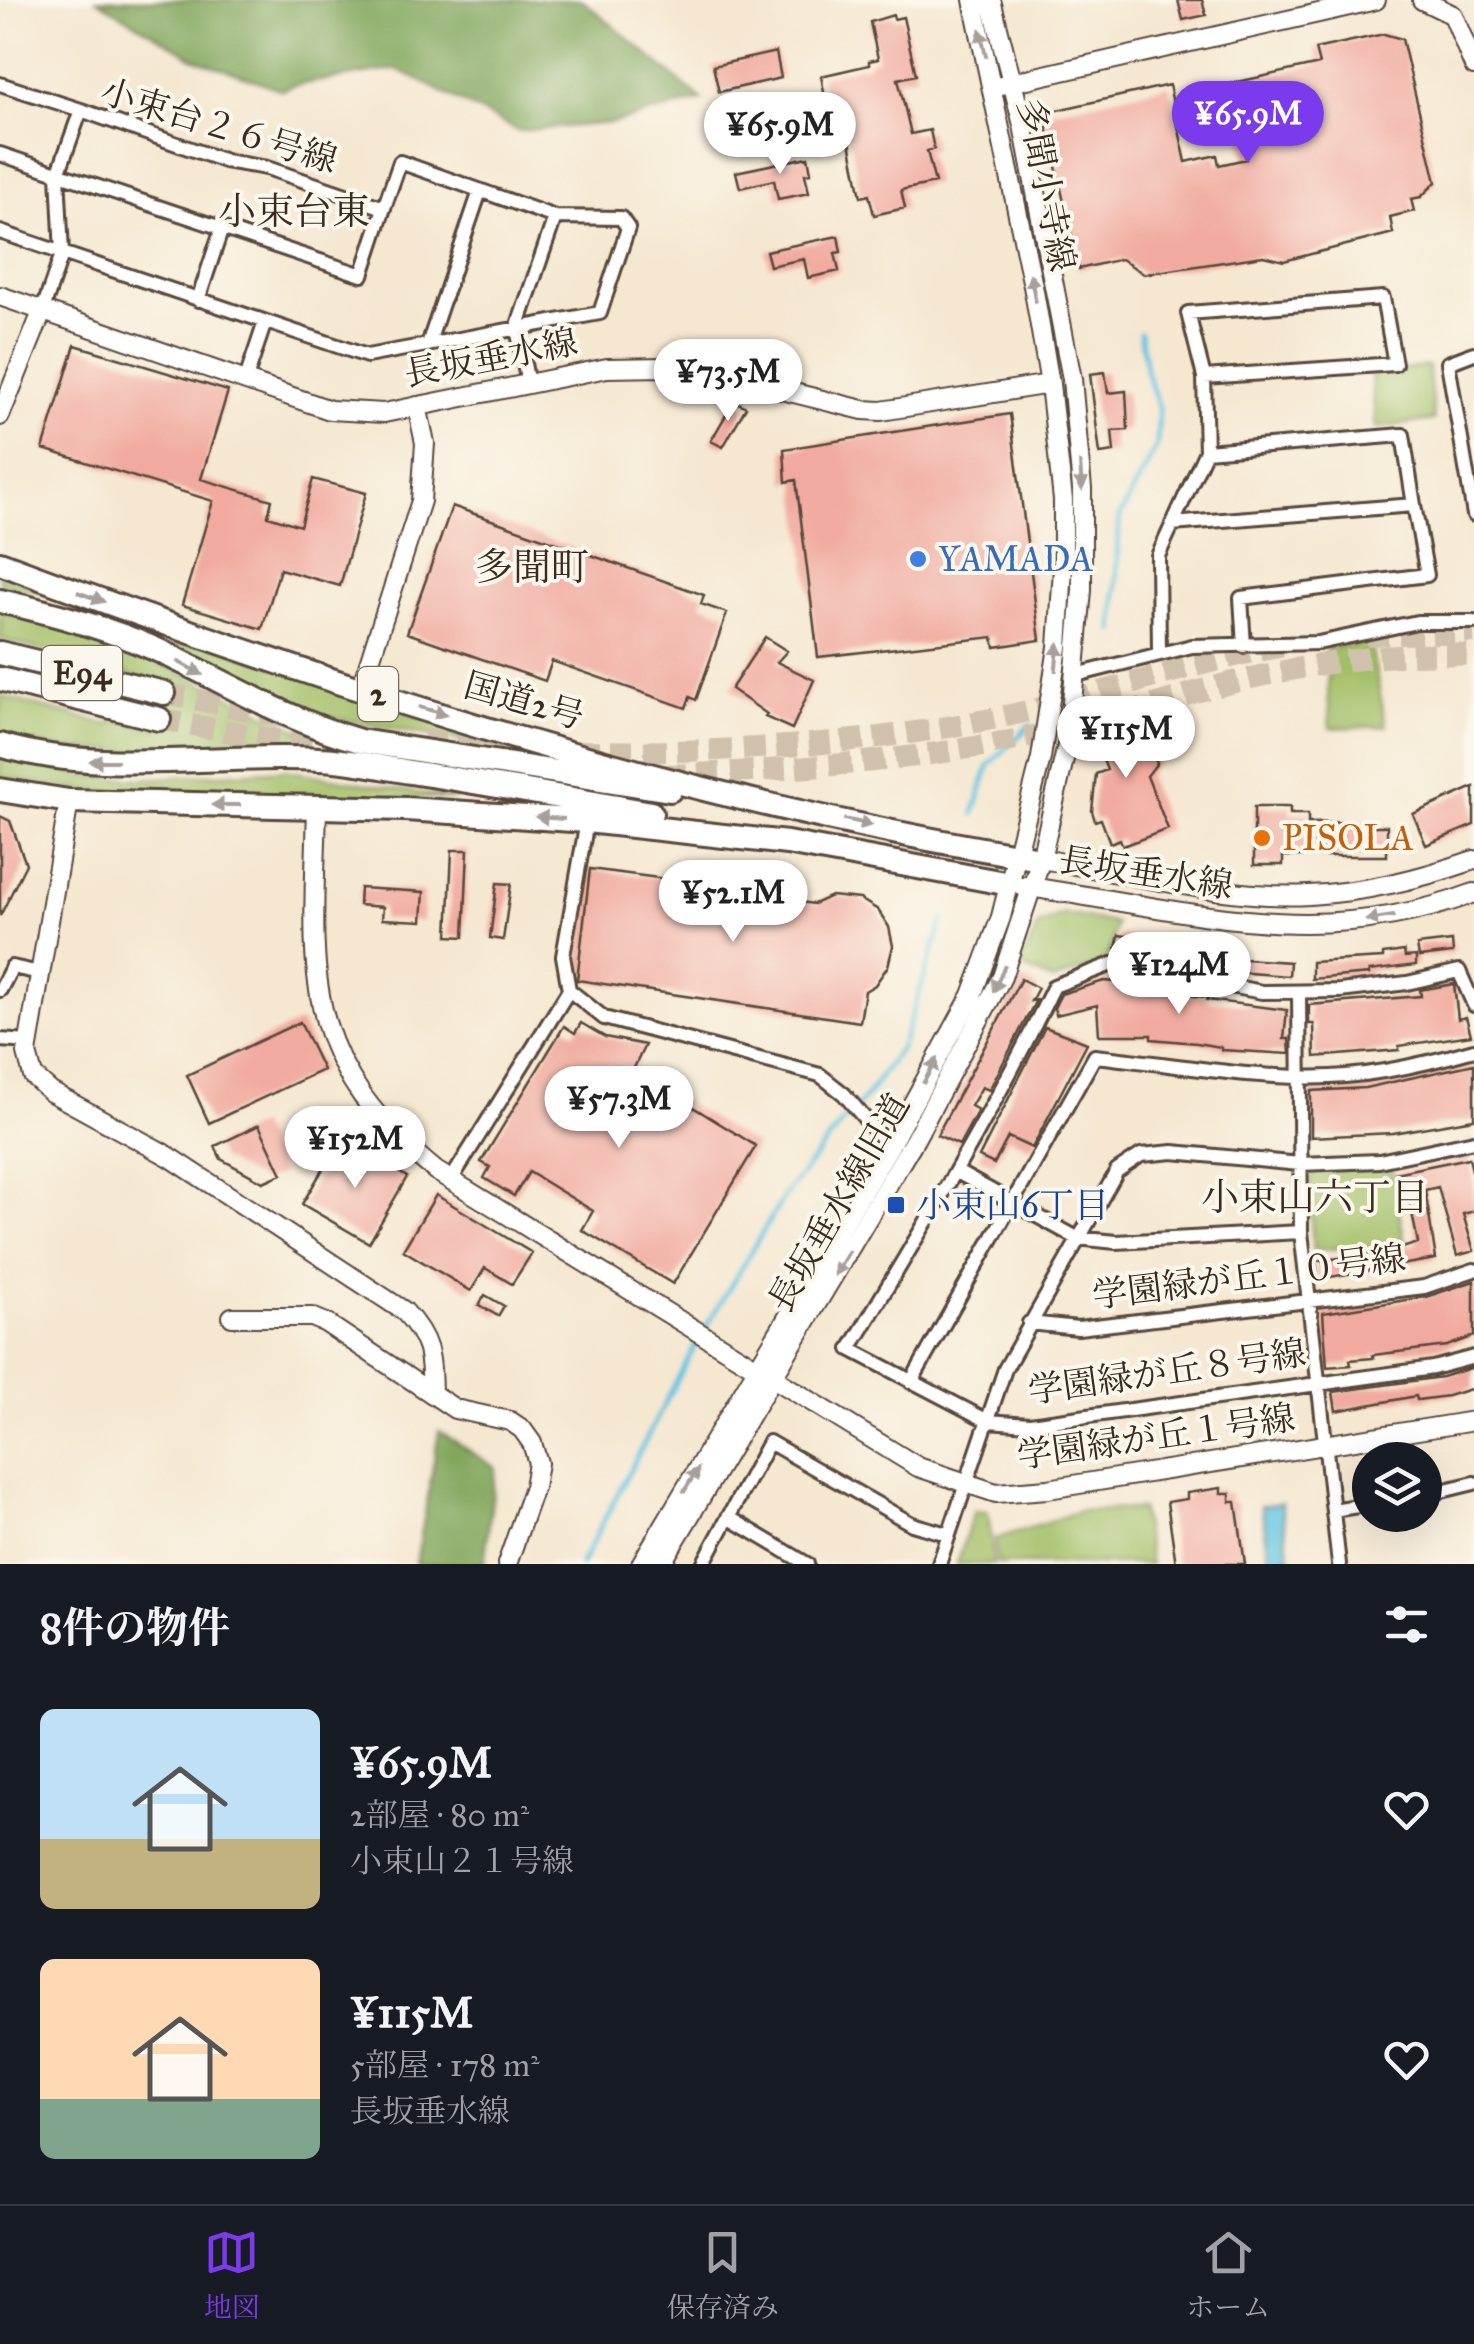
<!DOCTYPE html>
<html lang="ja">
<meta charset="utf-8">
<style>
:root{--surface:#171b24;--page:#20242c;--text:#f1f3f6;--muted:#9ea1a6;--line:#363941;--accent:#7c3aed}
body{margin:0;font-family:"IM FELL Great Primer","Noto Serif JP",serif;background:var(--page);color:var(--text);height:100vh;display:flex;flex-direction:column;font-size:38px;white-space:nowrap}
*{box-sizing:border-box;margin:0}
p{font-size:32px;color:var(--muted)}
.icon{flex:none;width:55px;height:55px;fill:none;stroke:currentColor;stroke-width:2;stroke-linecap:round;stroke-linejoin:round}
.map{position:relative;height:1564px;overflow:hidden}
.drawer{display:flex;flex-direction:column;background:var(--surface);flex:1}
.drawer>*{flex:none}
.controls{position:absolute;left:1352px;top:1442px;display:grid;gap:20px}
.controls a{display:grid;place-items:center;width:90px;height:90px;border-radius:50%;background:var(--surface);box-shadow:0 10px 40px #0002;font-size:50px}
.price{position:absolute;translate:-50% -85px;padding:0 22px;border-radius:35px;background:#fff;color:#222;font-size:32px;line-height:65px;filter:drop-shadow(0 2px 5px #0008)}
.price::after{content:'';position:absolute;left:50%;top:60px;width:30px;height:22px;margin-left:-15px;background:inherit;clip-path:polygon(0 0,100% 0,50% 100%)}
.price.selected{background:var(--accent);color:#fff}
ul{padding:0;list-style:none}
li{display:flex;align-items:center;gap:30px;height:250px;padding:0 40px}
li span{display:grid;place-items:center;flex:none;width:280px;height:200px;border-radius:15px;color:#555}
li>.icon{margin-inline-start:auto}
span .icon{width:120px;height:120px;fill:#fffc;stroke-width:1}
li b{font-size:42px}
h2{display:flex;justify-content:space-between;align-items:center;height:120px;padding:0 40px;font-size:42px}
.tabs{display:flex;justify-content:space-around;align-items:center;height:140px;border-top:2px solid var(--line);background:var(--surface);font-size:28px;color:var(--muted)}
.tabs a{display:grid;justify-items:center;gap:5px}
.tabs .selected{color:var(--accent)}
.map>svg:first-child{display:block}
.green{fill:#a2bf66;stroke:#6e7442;stroke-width:2.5}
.forest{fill:#81a65b;stroke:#5e683c;stroke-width:2.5}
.water{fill:#62c3e0;stroke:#4e767f;stroke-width:2.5}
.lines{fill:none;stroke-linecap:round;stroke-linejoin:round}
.stream{stroke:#62c3e0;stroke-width:5}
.building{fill:#f1aa9f}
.highway-tunnel{stroke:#d0c1ac;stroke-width:22;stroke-dasharray:22 11;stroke-linecap:butt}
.street-casing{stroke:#574639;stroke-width:18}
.secondary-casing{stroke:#574639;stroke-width:22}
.highway-casing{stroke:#574639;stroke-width:28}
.street{stroke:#fff;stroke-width:12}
.secondary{stroke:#fff;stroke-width:18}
.highway{stroke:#fff;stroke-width:22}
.oneway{fill:#a79f9a}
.shop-dot{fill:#3f7fe0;stroke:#fbf7ec;stroke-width:4}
.food-dot{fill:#e8710a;stroke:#fbf7ec;stroke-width:4}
.transit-dot{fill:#1a4fb4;stroke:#fbf7ec;stroke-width:4}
.labels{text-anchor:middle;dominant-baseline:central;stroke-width:8;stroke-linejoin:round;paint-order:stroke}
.shield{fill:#fbf7ec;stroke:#75685c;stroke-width:2.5}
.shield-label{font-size:32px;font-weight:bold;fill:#3b2a1e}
.street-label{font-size:35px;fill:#3b2a1e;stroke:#fbf7ec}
.shop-label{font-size:35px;fill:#366cbe;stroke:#fbf7ec;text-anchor:start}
.food-label{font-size:35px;fill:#c56008;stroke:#fbf7ec;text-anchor:start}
.transit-label{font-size:35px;fill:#164399;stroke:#fbf7ec;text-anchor:start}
.neighbourhood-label{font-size:38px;fill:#3b2a1e;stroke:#fbf7ec}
</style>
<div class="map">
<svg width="1474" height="1564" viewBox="0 0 1474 1564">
<rect width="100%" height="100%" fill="#fbf7ec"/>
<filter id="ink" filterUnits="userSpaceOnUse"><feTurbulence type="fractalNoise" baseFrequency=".01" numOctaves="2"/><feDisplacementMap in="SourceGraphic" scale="20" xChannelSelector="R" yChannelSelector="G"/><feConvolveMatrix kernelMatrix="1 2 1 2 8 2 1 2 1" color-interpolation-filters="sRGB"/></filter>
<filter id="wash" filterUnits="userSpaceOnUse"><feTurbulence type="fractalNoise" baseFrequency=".0048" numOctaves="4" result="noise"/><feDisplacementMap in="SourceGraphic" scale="40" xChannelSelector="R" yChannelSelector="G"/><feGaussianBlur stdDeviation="2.25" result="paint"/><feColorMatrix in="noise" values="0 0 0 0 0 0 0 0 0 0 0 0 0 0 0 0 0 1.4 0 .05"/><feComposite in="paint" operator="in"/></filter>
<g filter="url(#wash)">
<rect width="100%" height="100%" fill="#f5e7d0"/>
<path class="green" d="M1428,366L1434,420L1376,428L1371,374Z
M0,571L525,753L307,713L284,705L145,629L58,596L0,583Z
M0,609L114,641L310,735L308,749L186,753L61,749L0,735V696L109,725L112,720L157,729L166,685L0,639Z
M1370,642L1386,726L1330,728L1326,649Z
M0,756L86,776L139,779L285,770L455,799L90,792L0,777Z
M1064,914L1116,923L1108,960L1053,981L1020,966L1038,925Z
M1319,1169H1392L1405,1245L1313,1250L1309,1180Z
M1141,1509L1150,1564H998L995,1539L1080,1511Z
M974,1511L988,1512L994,1564H957Z"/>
<path class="forest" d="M97,0H582L702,100L613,123L518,131L397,69L295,85L282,90L193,58Z
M439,1431L496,1468L484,1564H416Z"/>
<path class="water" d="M1281,1503L1290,1558L1270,1561L1261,1506Z"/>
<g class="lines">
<path class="stream" d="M1114,631L1119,518L1157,445L1159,408L1147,374L1140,333
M974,813L989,765L1030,725
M704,1330L785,1195L844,1120L866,1097L901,1047L944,918
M581,1564L698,1340"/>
</g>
<g id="blocks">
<path class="building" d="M1178,0H1202L1206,15L1183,20Z
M893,15L894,19L903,17L916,75L898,79L911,134L930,130L934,149L927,151L935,183L901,190L905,208L874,215L869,195L861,197L848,132L832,135L821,76L869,65V61L878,59L870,22Z
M1384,34L1402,39L1436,182L1421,197L1411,199L1414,211L1390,217L1393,233L1284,261L1263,256L1144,274L1121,259L1079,269L1044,113L1169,85L1186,162L1217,155L1219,165L1246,159L1235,113L1231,114L1224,85L1319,64L1315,49Z
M776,52L781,78L719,92L713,66Z
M808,157L811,173L805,174L809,193L778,199L774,180L740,188L736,172Z
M838,236L841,252L835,253L839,271L808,278L804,259L770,266L766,251Z
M75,345L228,391L201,479L272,500L268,516L300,526L313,479L366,493L340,586L280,569L262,629L182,605L213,501L43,449Z
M1105,372L1108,393L1126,391L1128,430L1112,431L1114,452L1100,454L1090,374Z
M734,401L746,407L723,447L711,441Z
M1010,414L1040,640L995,647L993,637L818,657L796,480L786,482L784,449Z
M452,506L704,595L701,604L727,613L696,700L690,697L686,708L552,661L545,681L407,633Z
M765,637L787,651L777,662L814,680L792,729L765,717L767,714L731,689Z
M1142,710L1150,733L1146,735L1157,763L1147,776L1168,829L1123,846L1120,839L1110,843L1101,819L1095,821L1092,811L1096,774L1107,770L1100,752L1090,751L1094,728Z
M1474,787V825L1426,845L1413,814Z
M1254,807H1290V814H1308V823L1368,822V826H1387V856H1283V865H1254Z
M0,816L10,821L26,864L0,916Z
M452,850H468L464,937L448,936Z
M590,869L773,893L772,898L814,904L831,896L860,899L878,910L889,927L893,946L888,966L875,985L865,991L860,1022L577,980Z
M497,883L511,884L503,940L490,938Z
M360,888L424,892L422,921L382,919L383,907L359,905Z
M1119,935L1172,942V947L1227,955V958L1290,962L1289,976L1235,972L1116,948Z
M1452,941L1453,953L1419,957L1417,945Z
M1404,951L1405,957L1416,956V965L1369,971V974L1312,979V962L1383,958V954Z
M1021,979L1038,988L1031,1001L1036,1000L989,1090L982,1087L971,1106L978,1110L959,1145L937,1135Z
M1140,979L1185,989L1184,995L1208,997L1207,1000L1287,1010L1284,1039H1289L1290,1054L1221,1050V1047L1197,1043L1151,1039V1035H1099L1097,1005L1056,1015L1054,1008L1061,994L1104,981L1140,984Z
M1454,984L1458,1019L1466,1017L1471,1035L1399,1046V1050L1315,1057L1314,1024H1309V1005L1421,996L1420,990Z
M300,1022L323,1070L209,1123L187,1075Z
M581,1023L605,1037L645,1045L633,1070L756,1146L673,1284L582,1230L593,1211L529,1172L514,1196L484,1178L490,1167L481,1162L564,1026L575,1033Z
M1045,1027L1087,1043L1032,1148L1008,1137L994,1164L979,1157Z
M1474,1064V1119L1393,1133L1311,1137V1091L1365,1088Z
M259,1125L282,1174L263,1182L221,1159L215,1146Z
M341,1139L407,1177L369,1243L302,1204Z
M1469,1158L1474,1179V1211L1463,1214L1474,1251L1457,1256L1438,1187L1425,1190L1436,1259L1318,1279L1316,1261L1393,1251L1418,1243L1409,1198L1400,1200L1395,1173Z
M436,1195L532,1253L512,1284L485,1268L471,1291L403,1250Z
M1474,1281V1336L1447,1346L1373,1355L1374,1358L1350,1360L1351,1365L1327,1367L1323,1313L1426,1297Z
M485,1295L504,1306L498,1316L479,1305Z
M1474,1367V1388L1448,1396L1417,1400L1416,1396L1336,1411L1333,1392L1442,1377Z
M1221,1488V1493H1230V1502H1236L1245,1564H1176L1167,1502L1187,1499V1493Z"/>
</g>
</g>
<g filter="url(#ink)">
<use href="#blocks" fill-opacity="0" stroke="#574639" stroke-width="2.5"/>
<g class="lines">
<path class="highway-tunnel" d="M1366,635L1474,632
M164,693L283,717
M159,719L344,752
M423,741L541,751
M578,751C721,754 870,745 1011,715C1103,695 1191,662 1285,646
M665,775C804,770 943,759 1079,726C1126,715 1172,698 1218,686C1300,665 1389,651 1474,655"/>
<g class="street-casing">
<path id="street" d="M0,84L81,110
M0,154L362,275L384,208
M0,232L367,356L600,313L628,228L621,218L555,217L400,162L384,208L267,168L225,161L81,110L58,174L62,254L42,312
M198,300L222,228
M428,345L480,191
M1474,353L1448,363L1474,515
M245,382L265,322
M528,384L517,328L555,217
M1172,524L1414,505L1403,435L1206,451
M1244,646L1241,598L1427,575L1414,505
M1159,653L1158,556L1206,451L1204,377L1188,313L1383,298L1395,364L1204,377
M1076,675L1192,646L1318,643L1417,622H1474
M0,990L12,967L40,973
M569,990L604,1018L820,1075L844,1094L889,1147
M1299,992L1301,1232L1339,1564
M1474,1005L1459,971L1407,983L1340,991L1262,992L1112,964L1054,986C993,1112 922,1230 850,1349L988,1421L1030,1424L1433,1368L1474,1357
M0,1040L29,1042
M957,1172L1077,1238L1116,1242L1301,1232
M451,1180L569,990L563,956L587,821
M1029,1323L1078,1328L1308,1301L1424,1287L1474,1270
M911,1382L1095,1056C1162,1063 1230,1075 1297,1077C1356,1080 1418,1066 1474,1050
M1425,1495L1474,1483
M1333,1510L1370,1504
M728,1517L807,1564
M703,1564L769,1442L912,1524L947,1534
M939,1564L1005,1369L1117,1171L1141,1155L1173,1152L1300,1164L1379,1161L1474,1141"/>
</g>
<g class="secondary-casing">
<path id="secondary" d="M1422,0L1453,15L1474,66
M1001,85L1376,0
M0,296L330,410L384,413L607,368L666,367L737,379L863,410L881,411L1050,384
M0,416L42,312
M361,688L421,501L425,443L417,406
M69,801L27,1053L33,1076L51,1092L170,1157L404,1311C431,1340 431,1356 432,1394
M317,807C313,972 296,1057 436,1171L918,1467L996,1493L1048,1489L1474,1421
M1041,859C1122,872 1229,900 1309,895C1367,892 1419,879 1474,860
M1022,886C1181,908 1315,953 1474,893
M232,1317H312L326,1323L455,1409L510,1421L522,1429L532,1443L538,1463L534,1487L507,1564
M641,1564L889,1147L972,995L1001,917L1041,758L1058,647L1063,568V500L1050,384L1034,291L973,0
M661,1564L915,1139L1002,977L1041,859L1069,737L1082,590V489L1072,379L1023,125L991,0"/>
</g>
<g class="highway-casing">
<path id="highway" d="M0,563C337,689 685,802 1041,859
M0,601C53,613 105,627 155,649C225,681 285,720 360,741L670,790
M0,653L164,693
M0,679L159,719
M0,745C104,776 213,753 319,759C350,760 380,767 410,772C491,784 571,799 651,813
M0,790L69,801L406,809L587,821L787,843L1010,884"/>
</g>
<use href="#street" class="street"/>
<use href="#secondary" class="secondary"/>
<use href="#highway" class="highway"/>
</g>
<defs><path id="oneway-solid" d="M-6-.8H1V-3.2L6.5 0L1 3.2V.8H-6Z" transform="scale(2.5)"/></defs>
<g class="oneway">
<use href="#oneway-solid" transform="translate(983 43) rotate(-103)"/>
<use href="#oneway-solid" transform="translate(1033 288) rotate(-101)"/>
<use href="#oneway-solid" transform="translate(1081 476) rotate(86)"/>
<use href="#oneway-solid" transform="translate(91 597) rotate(20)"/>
<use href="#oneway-solid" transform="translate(1057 657) rotate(-84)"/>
<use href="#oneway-solid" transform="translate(190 668) rotate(28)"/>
<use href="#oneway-solid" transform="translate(433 711) rotate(16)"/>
<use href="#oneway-solid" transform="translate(104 761) rotate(-180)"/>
<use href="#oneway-solid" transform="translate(226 805) rotate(-180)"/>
<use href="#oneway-solid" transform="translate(550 818) rotate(-176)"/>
<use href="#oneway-solid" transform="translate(858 822) rotate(12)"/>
<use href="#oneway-solid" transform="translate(1380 918) rotate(171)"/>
<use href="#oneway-solid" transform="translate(999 979) rotate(114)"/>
<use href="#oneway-solid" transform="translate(930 1071) rotate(-61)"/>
<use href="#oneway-solid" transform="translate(842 1263) rotate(121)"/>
<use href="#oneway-solid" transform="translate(691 1480) rotate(-59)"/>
</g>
</g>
<circle class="shop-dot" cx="918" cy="559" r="10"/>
<circle class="food-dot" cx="1262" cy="838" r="10"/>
<rect class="transit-dot" x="886" y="1195" width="20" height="20" rx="5"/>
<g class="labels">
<g class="shield">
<rect x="42" y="646" width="80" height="54" rx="8"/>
<rect x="358" y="667" width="40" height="54" rx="8"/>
</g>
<g class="shield-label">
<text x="82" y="673">E94</text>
<text x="378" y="694">2</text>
</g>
<g class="street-label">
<text transform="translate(219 126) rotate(17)">小束台２６号線</text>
<text transform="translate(1046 185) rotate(79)">多聞小寺線</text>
<text transform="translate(491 358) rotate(-11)">長坂垂水線</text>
<text transform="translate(524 701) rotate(16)">国道2号</text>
<text transform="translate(1146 873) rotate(9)">長坂垂水線</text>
<text transform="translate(839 1203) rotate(-60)">長坂垂水線旧道</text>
<text transform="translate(1249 1277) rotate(-7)">学園緑が丘１０号線</text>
<text transform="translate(1167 1372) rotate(-8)">学園緑が丘８号線</text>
<text transform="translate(1156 1437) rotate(-8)">学園緑が丘１号線</text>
</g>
<g class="shop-label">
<text x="938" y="559">YAMADA</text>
</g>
<g class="food-label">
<text x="1282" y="838">PISOLA</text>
</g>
<g class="transit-label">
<text x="916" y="1205">小束山6丁目</text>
</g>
<g class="neighbourhood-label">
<text x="294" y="211">小束台東</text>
<text x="532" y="567">多聞町</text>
<text x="1315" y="1197">小束山六丁目</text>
</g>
</g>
</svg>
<div class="controls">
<a><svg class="icon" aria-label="layers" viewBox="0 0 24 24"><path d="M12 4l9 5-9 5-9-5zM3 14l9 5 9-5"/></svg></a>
</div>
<b class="price selected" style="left:1248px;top:166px">¥65.9M</b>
<b class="price" style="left:780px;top:177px">¥65.9M</b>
<b class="price" style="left:728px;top:424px">¥73.5M</b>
<b class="price" style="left:1126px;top:781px">¥115M</b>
<b class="price" style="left:733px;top:945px">¥52.1M</b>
<b class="price" style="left:1179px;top:1017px">¥124M</b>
<b class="price" style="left:619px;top:1151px">¥57.3M</b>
<b class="price" style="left:355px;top:1191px">¥152M</b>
</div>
<section class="drawer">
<h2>8件の物件<svg class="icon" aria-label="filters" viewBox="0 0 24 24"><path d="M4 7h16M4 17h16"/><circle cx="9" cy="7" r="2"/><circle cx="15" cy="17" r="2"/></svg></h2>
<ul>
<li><span style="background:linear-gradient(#bfe0f5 65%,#c2b280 0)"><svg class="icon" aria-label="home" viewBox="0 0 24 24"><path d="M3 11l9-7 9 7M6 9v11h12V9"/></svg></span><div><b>¥65.9M</b><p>2部屋 · 80 m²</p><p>小束山２１号線</p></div><svg class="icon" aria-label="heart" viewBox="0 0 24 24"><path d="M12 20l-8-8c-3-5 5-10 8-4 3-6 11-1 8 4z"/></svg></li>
<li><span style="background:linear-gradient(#ffd9b3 70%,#7fa58c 0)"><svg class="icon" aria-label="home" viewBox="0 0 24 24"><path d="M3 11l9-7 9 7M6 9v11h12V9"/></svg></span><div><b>¥115M</b><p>5部屋 · 178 m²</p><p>長坂垂水線</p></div><svg class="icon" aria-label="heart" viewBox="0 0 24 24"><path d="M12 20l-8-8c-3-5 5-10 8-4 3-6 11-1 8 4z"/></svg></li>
</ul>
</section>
<nav class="tabs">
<a class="selected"><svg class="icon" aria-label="map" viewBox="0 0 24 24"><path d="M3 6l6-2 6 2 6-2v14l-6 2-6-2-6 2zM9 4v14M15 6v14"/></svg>地図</a>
<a><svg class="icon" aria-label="saved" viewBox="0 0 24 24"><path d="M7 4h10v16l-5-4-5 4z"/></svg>保存済み</a>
<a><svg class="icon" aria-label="home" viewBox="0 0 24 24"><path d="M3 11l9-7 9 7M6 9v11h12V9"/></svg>ホーム</a>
</nav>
